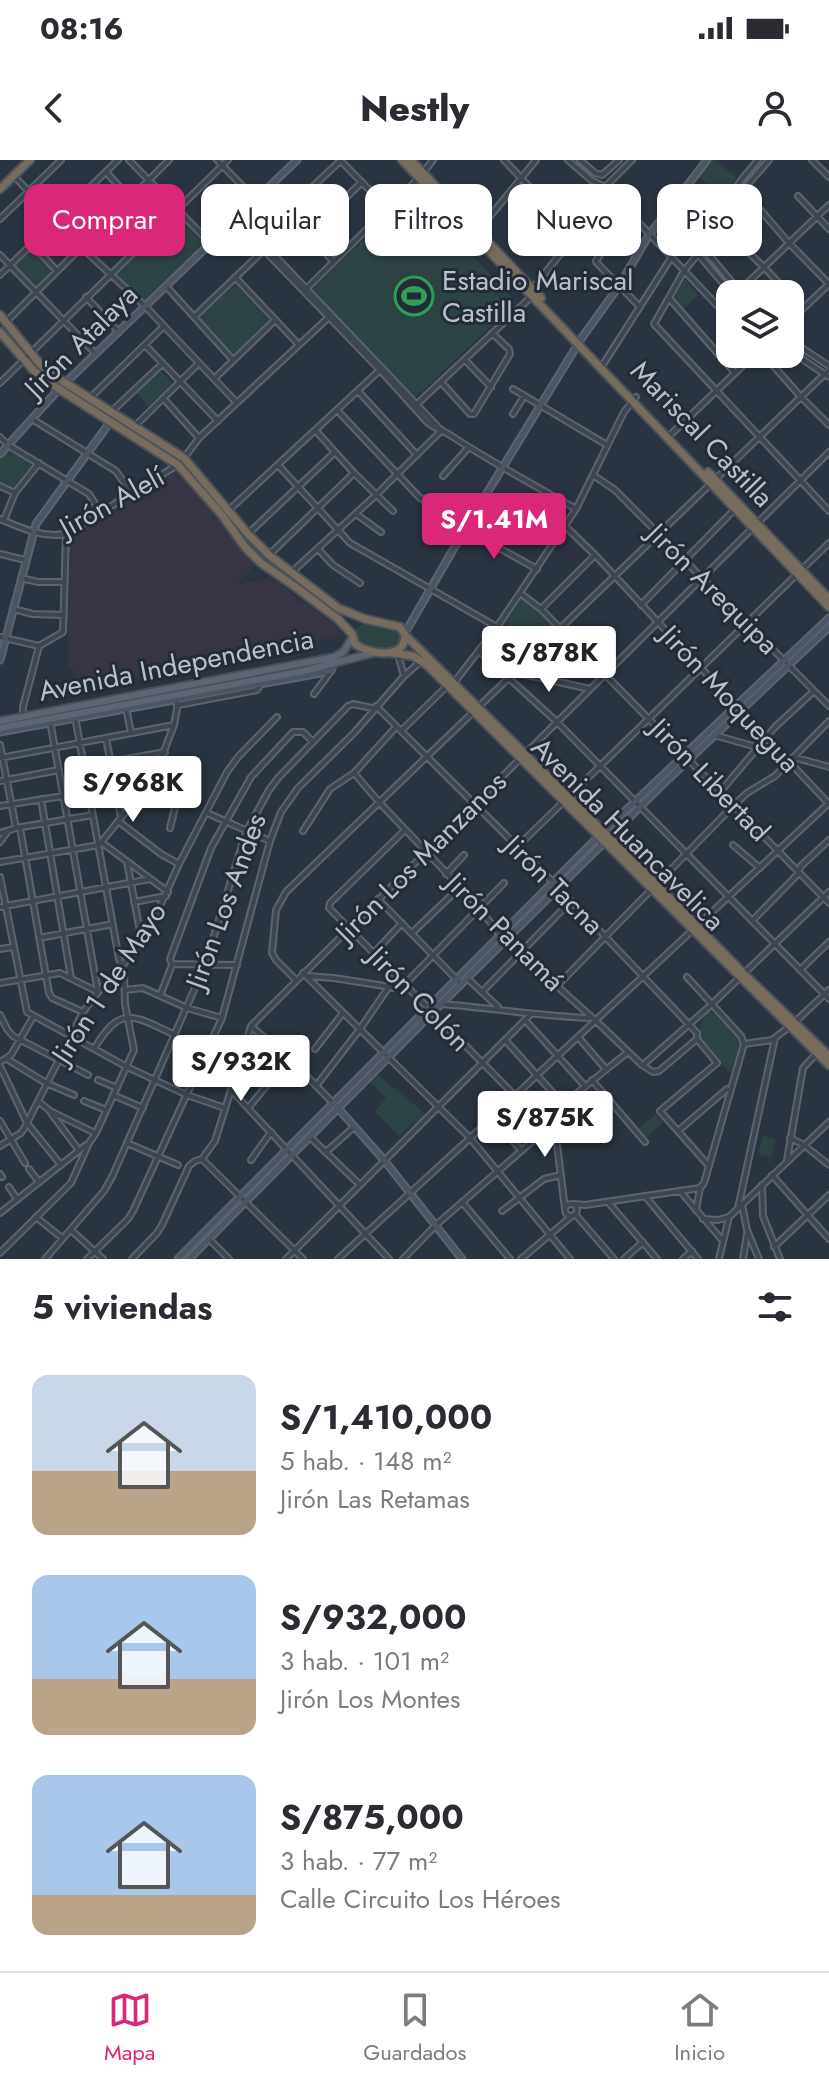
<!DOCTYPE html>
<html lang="es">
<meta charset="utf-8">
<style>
:root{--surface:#fff;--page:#f7f7f7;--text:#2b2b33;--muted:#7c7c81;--line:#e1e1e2;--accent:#db2777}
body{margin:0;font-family:Jost,sans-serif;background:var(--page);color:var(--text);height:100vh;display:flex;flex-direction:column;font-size:30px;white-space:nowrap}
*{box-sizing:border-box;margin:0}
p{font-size:26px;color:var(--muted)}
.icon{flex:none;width:44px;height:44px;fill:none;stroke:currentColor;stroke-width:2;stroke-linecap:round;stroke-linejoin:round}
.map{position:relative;height:1099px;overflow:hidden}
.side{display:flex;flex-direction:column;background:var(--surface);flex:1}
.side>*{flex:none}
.hud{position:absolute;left:24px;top:24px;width:782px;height:72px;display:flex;gap:16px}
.buttons{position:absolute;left:716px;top:120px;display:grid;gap:16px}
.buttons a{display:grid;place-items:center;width:88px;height:88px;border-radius:16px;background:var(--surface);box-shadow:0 2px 6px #0004;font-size:40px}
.price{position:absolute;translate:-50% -68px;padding:0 18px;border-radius:8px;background:#fff;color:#222;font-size:26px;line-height:52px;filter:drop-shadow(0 2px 4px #0008)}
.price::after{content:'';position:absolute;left:50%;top:48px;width:24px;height:18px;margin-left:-12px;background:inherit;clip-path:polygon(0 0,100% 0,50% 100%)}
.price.selected{background:var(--accent);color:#fff}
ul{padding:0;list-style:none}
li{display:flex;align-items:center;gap:24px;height:200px;padding:0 32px}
li span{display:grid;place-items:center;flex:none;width:224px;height:160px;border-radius:16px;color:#555}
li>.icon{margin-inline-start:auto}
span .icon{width:96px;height:96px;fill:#fffc;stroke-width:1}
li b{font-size:34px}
h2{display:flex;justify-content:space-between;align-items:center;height:96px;padding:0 32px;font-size:34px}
.tag{padding:0 28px;border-radius:16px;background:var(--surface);box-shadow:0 2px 6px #0004;font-size:28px;line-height:72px}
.tag.selected{background:var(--accent);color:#fff}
.status{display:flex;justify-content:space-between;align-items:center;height:56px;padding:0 40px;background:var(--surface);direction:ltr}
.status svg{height:22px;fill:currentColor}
header{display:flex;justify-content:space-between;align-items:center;height:104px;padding:0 32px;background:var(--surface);font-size:36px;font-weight:800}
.menu{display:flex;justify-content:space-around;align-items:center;height:112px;border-top:2px solid var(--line);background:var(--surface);font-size:22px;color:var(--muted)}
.menu a{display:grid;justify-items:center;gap:4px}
.menu .selected{color:var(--accent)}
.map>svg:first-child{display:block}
.medical{fill:#373543}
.green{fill:#2d4243}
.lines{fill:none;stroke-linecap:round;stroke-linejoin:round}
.street-casing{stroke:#5c646e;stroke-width:8}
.secondary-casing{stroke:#5c646e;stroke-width:9}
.primary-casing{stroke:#484f5a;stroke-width:10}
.highway-casing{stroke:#49515b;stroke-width:11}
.street{stroke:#3e4651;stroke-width:4}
.secondary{stroke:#4c5564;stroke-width:5}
.primary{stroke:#5c6571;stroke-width:6}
.highway{stroke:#766b5c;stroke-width:7}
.labels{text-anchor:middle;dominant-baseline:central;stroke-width:6;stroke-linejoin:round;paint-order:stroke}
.poi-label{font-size:28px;fill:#bbc1cb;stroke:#232b37;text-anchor:start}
.street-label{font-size:28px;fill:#bbc1cb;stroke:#232b37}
</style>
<div class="status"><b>08:16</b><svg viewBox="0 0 49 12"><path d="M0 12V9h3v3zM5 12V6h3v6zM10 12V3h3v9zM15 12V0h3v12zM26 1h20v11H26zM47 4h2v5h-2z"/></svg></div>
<header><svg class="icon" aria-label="back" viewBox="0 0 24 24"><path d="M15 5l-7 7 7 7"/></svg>Nestly<svg class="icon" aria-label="person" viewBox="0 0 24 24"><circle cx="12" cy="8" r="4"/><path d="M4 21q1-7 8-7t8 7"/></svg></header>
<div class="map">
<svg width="829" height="1099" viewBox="0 0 829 1099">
<rect width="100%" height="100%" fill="#2a3441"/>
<path class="medical" d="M178,310L214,354L212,356L214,359H218L256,404L236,425L273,417L295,437L338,467L343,475L190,505L181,500L160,505L157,504L152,512L72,526L73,508L68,506V377Z"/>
<path class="green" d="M711,0H715L737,18L723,36L698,17Z
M413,32L516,142L414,239L311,130Z
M176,55L204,84L144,140L116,114Z
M32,87L54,112L36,129L12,106Z
M684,119L687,121L698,135L682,151L672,140Z
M236,124L269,160L233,196L197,158Z
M160,210L172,223L149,246L137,234Z
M10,289L36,305L14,330L0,325V300Z
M522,439L540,453L555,469L534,489L503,462L518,440Z
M366,462L400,470L402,473L400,484C384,491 374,490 358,482L355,473L357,467Z
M709,852L714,853L740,880V890L732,915L700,881C699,868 699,862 709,852Z
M379,915L392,928L394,927L425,954L416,963L414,962L399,976L375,952L386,938L370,922Z
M656,954L663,963L646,978L638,969Z
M763,976L776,979L771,997L758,994Z"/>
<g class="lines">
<g class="street-casing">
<path id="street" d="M129,0L211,84
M217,0L256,40
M340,0L388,49
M504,0L576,76
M568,0L591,20L605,27L730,159
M580,0L595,13L602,15L619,0
M758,0L742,19L714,60L698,88V94L684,111L654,164L829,351
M812,0L829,17
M106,12L130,38
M14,16L81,87L145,146L236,242
M605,27L632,0
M267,29L333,101
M743,30L789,83L829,124
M798,36L829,69
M287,51L341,0
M238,57L439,268
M0,59L61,0
M235,60L380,210L428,263C435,269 443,270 450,275C491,302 534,325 576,349
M714,60L764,107L789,134
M478,71L536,0
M308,74L362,22
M32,84L57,111
M698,94L732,134
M0,95L96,194
M596,101L627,52
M597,103L640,147
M0,115L118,0
M235,117L299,185
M166,126L233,200
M533,128L610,32
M306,129L419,18L433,0
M736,134L829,45
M742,134L710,96L707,89L736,38L769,0
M790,135L803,149
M86,137L119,172
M669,138L735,213
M194,157L265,89
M790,161L829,124
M6,162L169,0
M790,180L829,206
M145,185L218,261
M790,191L829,217
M763,194L801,237L829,265
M465,200L491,227
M604,203L671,98
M214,219L275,160
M441,222L470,254H474L510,194L509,189L492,173
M0,223L228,0
M513,229L607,285
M358,231L417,295
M90,238L164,166
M163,238L199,278
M415,246L531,137
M337,250L419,337L465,369L537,409
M111,252L162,204
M513,254L524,236
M32,259L116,311L132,334
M135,266L199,203
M316,271L354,313L393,351
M0,277L8,285L89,334L101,353
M668,277L755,194
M184,298L199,278L329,157
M278,305L350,383L497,467
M593,315L615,330L829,546
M443,316L468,288
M0,326L15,333
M229,350L381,209
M356,354L381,372
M0,359C22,368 41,378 66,374L179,304
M4,360L15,333L39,303
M565,366L595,395L829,644
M248,374L335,292
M318,389L333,405L360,423
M0,394L25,400
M269,395L354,313
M292,412L376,335L442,270
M21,418L38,422H65
M520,433L541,449L829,743
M641,445L735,349
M13,449L33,454L64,455
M541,449L595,395
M0,477L39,486L63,472L66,374
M479,491L557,562L829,839
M398,495L404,516
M514,512L590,529
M314,534L331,511
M124,537L131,573
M178,545L257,530L259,527V524
M23,556V547L39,486
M50,561L98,832
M401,571L447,526L453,524L497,467L576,349L624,252L636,237
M714,575L781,594
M106,578L121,657
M0,585L16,668
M793,597L829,607
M0,598L174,565
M110,602L165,592
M159,604L177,619L180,627L170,668
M354,613L379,642L476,744L500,775L596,861L642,905L653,912L659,911L697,879V873L558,727L376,546
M88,620L113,615
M0,621L59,610
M115,625L152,617
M721,631L775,567L814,531
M41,639L71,818
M0,646L88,632
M207,653L270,681
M118,661L161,694L179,704
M20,668L49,833L52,838L83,852
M405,670L330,743L329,748L557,978
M303,671L330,629L354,613L396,567
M0,673L16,668L93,655
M0,682L8,671
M101,682L168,732
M733,685L760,708
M517,687L829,383
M0,702L99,685L154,617L174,565L177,549V539
M127,702L142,782
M446,714L464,695
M0,717L27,852L127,907L187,935L225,948
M378,739L461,824
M134,742L166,736
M0,747L150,719
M752,761L797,715L801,706L829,680
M412,773L459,728
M39,778L113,764
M0,789L13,787
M374,793L402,763
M237,805L172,804L170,799L211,688L251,617L293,572H303L313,582
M800,810L829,782
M303,813L470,978L570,1099
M308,816L334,818L410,830
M687,817L741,876L744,884
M467,818L498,847
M296,820L276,800L272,793L276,750L286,732L829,210
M0,823L60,813L98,832
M405,824L504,723
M557,826L734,645L747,633L775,616L829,561
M125,830L143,828L187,848L222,858
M482,832L571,741
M160,836L172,805
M441,844C491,848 540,856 590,858
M0,855L7,869L13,876L88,915
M526,861L585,926
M796,861L829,830
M251,866L297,906L333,943
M578,877L605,908
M697,879L717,903L660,951L709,1006
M506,881L563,944
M744,884L772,880L789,867
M94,889C121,843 134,856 175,875
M315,889L343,853
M7,899L46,923L74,935
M239,899L268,924L248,948
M0,902L11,895L33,857
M643,905L711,845L829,732
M0,906L27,963L61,1005
M98,920L117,928
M592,920L645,982
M316,926L360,869L388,828
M231,930L389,1099
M113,935L143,948
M38,941L50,951L95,973
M84,941L106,950
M51,953L78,989
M492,958L520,989
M554,960L565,1049
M0,961L25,1003
M678,971L727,929
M310,977L359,1024
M790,978L804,985L829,1005
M127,983L178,1005
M0,986L21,973L25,967L83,852L98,832L122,806L146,777L179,704L227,612L238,597L277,557
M326,992L354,967
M202,999L303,1099
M251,1000L271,972
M787,1000L803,908L817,893
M29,1009L39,1022
M0,1014L2,1017
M772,1015L829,1079
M762,1025L763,1056L780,1099
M9,1027L17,1039
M680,1031L723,1081
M645,1036L698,1099
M462,1042L510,1099
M608,1042L657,1099
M574,1044L585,1045L700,1028
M742,1044L747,1070L759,1099
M565 1050a6 6 0 1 1 12 0a6 6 0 1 1-12 0Z
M738,1048L775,878
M696,1050L700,1028L704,1023L744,884
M502,1051L544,1019L561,1015
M0,1053L86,985
M575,1054L614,1099
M36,1057L62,1078
M703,1059L718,1060L729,1057
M71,1070L103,1099
M209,1079L229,1099
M774,1087L829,1035
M0,1093L71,1023L89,983L96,973L134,890L125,844L124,813L119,799L75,557
M45,1099L104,1031L112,1017L205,805L246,672L269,630L278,618L348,546L353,544L372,548
M87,1099L128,1059L133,1051L222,858L270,681L281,652L298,628L354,573L404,516L421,501
M132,1099L157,1073L162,1065L189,1006L195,1001L202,999L215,981L251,866L829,292
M286,1099L531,854
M338,1099L492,958L537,915L829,643
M403,1099L436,1065L550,966L561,946L628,892
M521,1099L573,1055
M624,1099L643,1082
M683,1099L692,1091
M719,1099L729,1057L829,962
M743,1099L747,1074"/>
</g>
<g class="secondary-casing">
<path id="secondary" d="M0,294L59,229L297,0
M405,473L465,369L581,179L619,126L649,75L707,0
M0,500L36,364L110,262
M0,572L331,511L334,503
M337,947L384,1000L462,1099
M178,1099L603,672L829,458
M189,1099L441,844L662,625L829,467"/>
</g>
<g class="primary-casing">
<path id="primary" d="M0,561L335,497L344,491L352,478
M0,568L304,511L373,493"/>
</g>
<g class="highway-casing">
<path id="highway" d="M402,0L829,447
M411,0L541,138
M0,29L30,0
M0,155L40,204L53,215L184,298L248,374L269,395L338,448L365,459L400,467L405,475C405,501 369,494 355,484L352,474L338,459L297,428L261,403L245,387L222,355L178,305L45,220L33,210L0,172
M708,312L829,439
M407,477L657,725L744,814L829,896
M392,493L413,496L427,505L829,905"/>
</g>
<use href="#street" class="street"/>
<use href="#secondary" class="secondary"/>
<use href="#primary" class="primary"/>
<use href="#highway" class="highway"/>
</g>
<defs>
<g id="stadium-ring" transform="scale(2)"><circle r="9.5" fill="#232b37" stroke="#2e9e5b" stroke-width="1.5"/><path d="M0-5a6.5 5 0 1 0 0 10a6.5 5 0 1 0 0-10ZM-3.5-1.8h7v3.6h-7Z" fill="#2e9e5b"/></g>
</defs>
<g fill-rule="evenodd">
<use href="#stadium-ring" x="414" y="136"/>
</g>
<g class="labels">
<g class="poi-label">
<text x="442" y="120">Estadio Mariscal<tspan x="442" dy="32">Castilla</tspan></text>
</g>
<g class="street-label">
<text transform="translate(81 181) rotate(-45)">Jirón Atalaya</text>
<text transform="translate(702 274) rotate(46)">Mariscal Castilla</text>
<text transform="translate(112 342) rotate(-29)">Jirón Alelí</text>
<text transform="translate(713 429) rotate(45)">Jirón Arequipa</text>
<text transform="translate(176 505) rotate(-11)">Avenida Independencia</text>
<text transform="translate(730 539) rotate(47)">Jirón Moquegua</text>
<text transform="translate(710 620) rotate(46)">Jirón Libertad</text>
<text transform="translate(628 674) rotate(45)">Avenida Huancavelica</text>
<text transform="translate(421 697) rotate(-45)">Jirón Los Manzanos</text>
<text transform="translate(554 725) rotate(45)">Jirón Tacna</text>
<text transform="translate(226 741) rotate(-70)">Jirón Los Andes</text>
<text transform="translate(505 772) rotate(45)">Jirón Panamá</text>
<text transform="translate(109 823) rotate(-57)">Jirón 1 de Mayo</text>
<text transform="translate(419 839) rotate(46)">Jirón Colón</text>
</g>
</g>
</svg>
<div class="buttons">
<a><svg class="icon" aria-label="layers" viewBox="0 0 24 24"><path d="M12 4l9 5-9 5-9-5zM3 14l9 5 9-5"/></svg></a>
</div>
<b class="price selected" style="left:494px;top:401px">S/1.41M</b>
<b class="price" style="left:549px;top:534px">S/878K</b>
<b class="price" style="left:133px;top:664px">S/968K</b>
<b class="price" style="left:241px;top:943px">S/932K</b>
<b class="price" style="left:545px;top:999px">S/875K</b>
<div class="hud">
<a class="tag selected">Comprar</a>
<a class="tag">Alquilar</a>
<a class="tag">Filtros</a>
<a class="tag">Nuevo</a>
<a class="tag">Piso</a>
</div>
</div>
<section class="side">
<h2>5 viviendas<svg class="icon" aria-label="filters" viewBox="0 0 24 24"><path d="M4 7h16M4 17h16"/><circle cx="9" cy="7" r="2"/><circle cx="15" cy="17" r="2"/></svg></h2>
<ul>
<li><span style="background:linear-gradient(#c9d6e8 60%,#b9a48a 0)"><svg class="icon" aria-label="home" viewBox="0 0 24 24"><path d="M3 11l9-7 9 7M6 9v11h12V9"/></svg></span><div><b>S/1,410,000</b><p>5 hab. · 148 m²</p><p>Jirón Las Retamas</p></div></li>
<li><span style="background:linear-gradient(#a9c7e8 65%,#b9a48a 0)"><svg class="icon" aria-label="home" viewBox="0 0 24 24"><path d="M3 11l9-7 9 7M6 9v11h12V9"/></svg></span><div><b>S/932,000</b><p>3 hab. · 101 m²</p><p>Jirón Los Montes</p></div></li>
<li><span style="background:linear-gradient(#a9c7e8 75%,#b9a48a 0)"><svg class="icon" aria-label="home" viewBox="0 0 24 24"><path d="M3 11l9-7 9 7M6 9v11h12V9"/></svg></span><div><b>S/875,000</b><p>3 hab. · 77 m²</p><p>Calle Circuito Los Héroes</p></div></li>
</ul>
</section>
<nav class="menu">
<a class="selected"><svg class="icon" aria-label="map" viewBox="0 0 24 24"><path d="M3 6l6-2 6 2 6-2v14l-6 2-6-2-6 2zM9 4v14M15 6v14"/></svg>Mapa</a>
<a><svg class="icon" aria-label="saved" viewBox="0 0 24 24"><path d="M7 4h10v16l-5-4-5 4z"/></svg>Guardados</a>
<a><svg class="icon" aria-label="home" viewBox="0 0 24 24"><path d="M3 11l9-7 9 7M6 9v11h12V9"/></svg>Inicio</a>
</nav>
